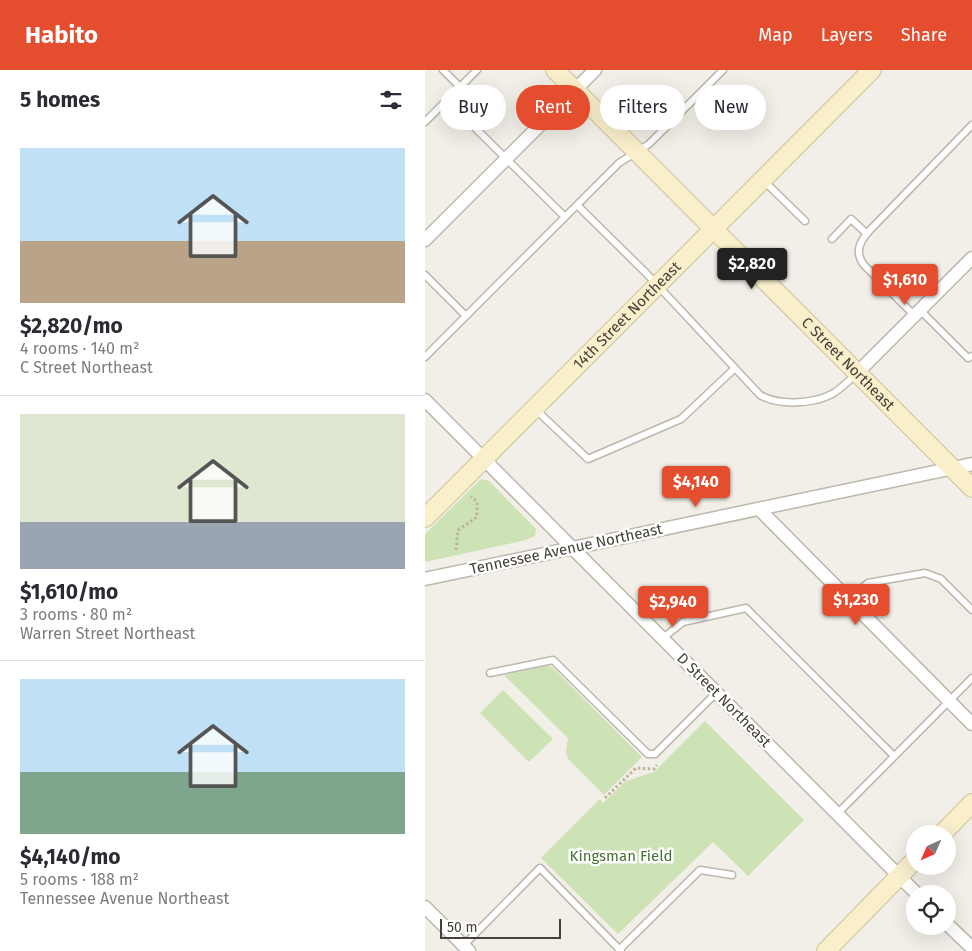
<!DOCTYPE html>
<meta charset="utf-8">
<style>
:root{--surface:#fff;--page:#f7f7f7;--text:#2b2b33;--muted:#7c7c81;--line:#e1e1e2;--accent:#e44d2e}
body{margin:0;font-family:"Fira Sans",sans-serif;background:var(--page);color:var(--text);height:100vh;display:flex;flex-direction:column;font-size:19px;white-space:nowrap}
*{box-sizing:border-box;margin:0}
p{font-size:16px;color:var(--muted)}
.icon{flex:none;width:28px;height:28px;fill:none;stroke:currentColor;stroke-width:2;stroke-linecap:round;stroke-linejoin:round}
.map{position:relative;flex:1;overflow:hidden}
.panel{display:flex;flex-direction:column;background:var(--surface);width:425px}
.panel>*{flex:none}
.hud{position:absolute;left:15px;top:15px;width:456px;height:45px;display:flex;gap:10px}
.needle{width:32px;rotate:225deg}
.buttons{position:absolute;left:481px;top:755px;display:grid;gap:10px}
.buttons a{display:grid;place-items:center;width:50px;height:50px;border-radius:50%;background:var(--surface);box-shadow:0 5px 20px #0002;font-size:25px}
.scale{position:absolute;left:15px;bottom:12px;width:121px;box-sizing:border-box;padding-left:5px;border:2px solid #454038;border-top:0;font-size:14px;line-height:18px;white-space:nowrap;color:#454038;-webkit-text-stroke:4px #fff;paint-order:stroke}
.price{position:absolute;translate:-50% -42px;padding:0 11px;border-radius:5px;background:var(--accent);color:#fff;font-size:16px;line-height:32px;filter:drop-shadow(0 1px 2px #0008)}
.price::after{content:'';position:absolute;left:50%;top:30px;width:15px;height:11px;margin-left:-8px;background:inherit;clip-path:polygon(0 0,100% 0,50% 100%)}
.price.active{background:#222;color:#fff}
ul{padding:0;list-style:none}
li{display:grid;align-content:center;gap:10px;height:265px;padding:0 20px}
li+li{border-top:1px solid var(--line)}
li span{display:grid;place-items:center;height:155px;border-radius:0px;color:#555}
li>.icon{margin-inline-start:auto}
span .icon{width:90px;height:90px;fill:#fffc;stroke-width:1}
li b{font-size:21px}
h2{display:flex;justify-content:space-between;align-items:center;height:60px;padding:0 20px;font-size:21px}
.chip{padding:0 18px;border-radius:22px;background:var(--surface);box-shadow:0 5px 20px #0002;font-size:18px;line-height:45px}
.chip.active{background:var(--accent);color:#fff}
header{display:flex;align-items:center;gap:30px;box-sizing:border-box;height:70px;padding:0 25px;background:var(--accent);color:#fff}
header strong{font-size:24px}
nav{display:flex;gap:28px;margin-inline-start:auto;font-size:18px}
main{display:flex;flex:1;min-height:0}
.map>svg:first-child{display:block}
.green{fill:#cde2b5}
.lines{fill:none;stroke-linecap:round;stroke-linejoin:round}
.lane-casing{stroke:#bdb7ac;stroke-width:9}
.street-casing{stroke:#bdb7ac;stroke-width:15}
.secondary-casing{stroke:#cdc29c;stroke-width:20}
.path{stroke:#bdb39e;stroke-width:3;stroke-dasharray:2.5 2.5;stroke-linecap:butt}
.lane{stroke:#fff;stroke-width:6}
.street{stroke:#fff;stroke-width:12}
.secondary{stroke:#f9efcb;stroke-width:18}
.labels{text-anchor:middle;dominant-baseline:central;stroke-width:5;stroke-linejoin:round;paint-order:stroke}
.street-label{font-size:15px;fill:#454038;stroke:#fff}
.park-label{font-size:15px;fill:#477131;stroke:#fff}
</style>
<header>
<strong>Habito</strong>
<nav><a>Map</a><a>Layers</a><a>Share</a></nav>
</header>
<main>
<section class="panel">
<h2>5 homes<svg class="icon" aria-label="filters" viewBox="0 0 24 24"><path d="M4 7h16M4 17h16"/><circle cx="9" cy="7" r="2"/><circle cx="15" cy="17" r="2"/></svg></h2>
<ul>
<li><span style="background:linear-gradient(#bfe0f5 60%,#b9a48a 0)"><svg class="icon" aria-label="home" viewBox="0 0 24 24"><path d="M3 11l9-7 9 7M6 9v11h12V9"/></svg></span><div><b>$2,820/mo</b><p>4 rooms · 140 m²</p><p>C Street Northeast</p></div></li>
<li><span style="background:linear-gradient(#dfe7d0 70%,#9aa5b1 0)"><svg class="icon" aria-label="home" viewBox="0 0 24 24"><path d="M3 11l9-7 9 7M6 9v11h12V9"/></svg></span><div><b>$1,610/mo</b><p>3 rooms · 80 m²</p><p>Warren Street Northeast</p></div></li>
<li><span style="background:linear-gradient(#bfe0f5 60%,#7fa58c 0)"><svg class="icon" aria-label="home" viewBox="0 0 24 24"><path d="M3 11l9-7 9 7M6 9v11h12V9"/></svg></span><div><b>$4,140/mo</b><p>5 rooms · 188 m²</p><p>Tennessee Avenue Northeast</p></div></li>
</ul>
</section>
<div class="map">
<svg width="547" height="881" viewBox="0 0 547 881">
<rect width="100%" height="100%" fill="#f2efe8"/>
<path class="green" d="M56,409L64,411L111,459L110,466L101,470L0,492V464Z
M122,596L127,597L217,687L179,725L143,689L141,682L143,668L79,605Z
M78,620L128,669L104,692L55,643Z
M280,651L379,750L323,806L288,772L193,864L116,788L175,729L178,733L201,711L229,702Z"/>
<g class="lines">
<g class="lane-casing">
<path id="lane" d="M18,0L35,17
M22,30L140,147
M0,52L52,0
M338,110L380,151
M152,135L221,203L335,325C354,336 388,334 407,324C416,319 424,310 432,304
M407,169L426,149L442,164
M0,205L41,246
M495,240L543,288L547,286
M490,246L439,195C429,182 435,171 445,160L547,55
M0,287L194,93L224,74L298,0
M110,339L163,389L256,349L309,299
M424,529L443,513L500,503L516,509L547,540
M238,568L258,552L321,538L469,686
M65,603L128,590L223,684H230L292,622
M413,743L547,608
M39,875L115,798L196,881
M195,879L275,800L307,805"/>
</g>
<g class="street-casing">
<path id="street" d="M0,170L170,0
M432,303L547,188
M0,330L492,824
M335,440L547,654
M0,509L547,394
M0,837L44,881
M522,854L547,878"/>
</g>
<g class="secondary-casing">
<g id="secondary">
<path id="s1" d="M130,0L547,418"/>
<path id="s2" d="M0,448L447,0"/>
<path d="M517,764L547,733"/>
<path d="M401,881L490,790"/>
</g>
</g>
<path class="path" d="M31,480L33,460L52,447V432L46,426
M180,728L211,698L229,699L232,695"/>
<use href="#lane" class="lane"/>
<use href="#street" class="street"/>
<use href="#secondary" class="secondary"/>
</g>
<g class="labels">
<g class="street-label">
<text stroke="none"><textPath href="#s2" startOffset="286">14th Street Northeast</textPath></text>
<text stroke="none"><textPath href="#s1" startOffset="415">C Street Northeast</textPath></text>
<text transform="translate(141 479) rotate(-12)">Tennessee Avenue Northeast</text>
<text transform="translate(299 630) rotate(45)">D Street Northeast</text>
</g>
<g class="park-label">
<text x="196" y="786">Kingsman Field</text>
</g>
</g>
</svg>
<div class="buttons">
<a><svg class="needle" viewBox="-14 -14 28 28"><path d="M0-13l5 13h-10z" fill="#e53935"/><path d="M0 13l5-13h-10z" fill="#7c7c81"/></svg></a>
<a><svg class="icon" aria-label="locate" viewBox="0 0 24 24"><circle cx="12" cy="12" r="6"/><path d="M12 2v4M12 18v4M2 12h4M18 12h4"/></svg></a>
</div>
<div class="scale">50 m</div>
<b class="price active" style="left:327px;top:220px">$2,820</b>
<b class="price" style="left:480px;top:236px">$1,610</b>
<b class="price" style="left:271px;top:438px">$4,140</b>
<b class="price" style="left:431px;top:556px">$1,230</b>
<b class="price" style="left:248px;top:558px">$2,940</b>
<div class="hud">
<a class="chip">Buy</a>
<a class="chip active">Rent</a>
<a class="chip">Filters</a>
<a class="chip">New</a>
</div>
</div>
</main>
